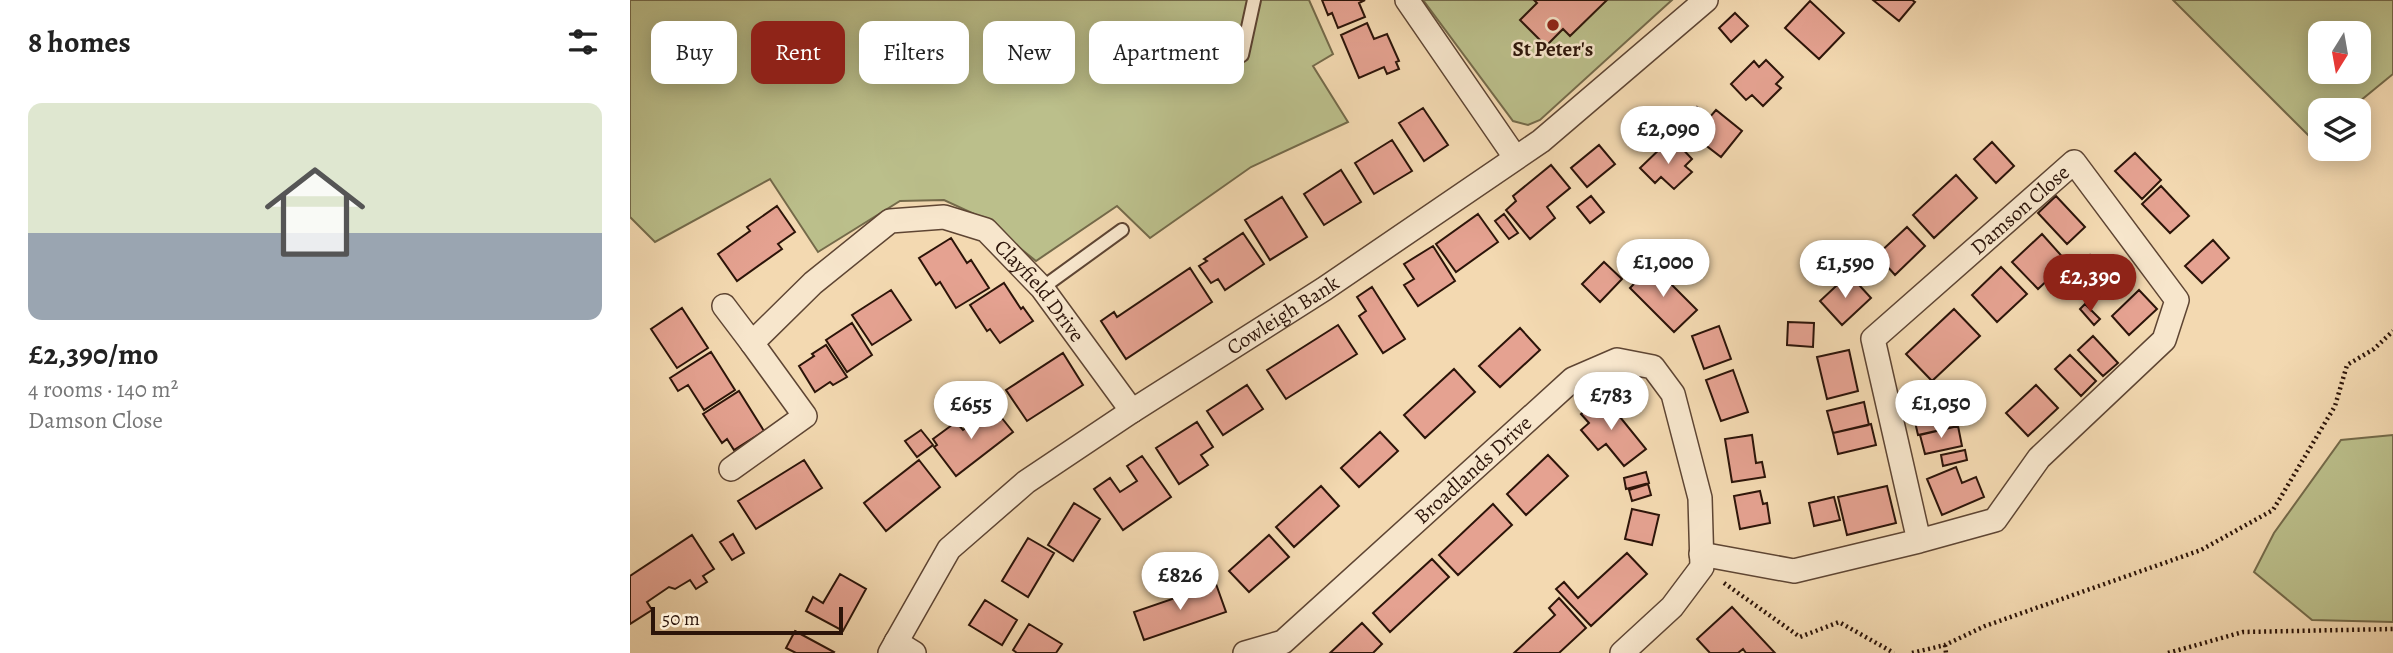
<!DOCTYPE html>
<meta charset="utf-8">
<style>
:root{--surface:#fff;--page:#f2f2f2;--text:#222;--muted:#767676;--line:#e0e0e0;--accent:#8f2418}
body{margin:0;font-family:Alegreya,serif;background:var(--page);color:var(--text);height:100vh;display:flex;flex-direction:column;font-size:26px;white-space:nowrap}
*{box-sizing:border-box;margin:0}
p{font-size:23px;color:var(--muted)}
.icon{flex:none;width:38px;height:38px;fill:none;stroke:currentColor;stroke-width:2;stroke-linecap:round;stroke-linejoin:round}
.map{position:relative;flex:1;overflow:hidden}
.drawer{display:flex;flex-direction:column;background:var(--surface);width:630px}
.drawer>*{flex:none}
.banner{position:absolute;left:21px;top:21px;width:665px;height:63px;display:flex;gap:14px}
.needle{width:46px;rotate:191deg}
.buttons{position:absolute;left:1678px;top:21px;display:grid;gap:14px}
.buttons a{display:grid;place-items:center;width:63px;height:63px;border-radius:14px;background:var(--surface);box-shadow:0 4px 18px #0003;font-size:35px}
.scale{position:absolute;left:21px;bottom:18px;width:192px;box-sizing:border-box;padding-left:7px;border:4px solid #2c1409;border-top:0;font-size:19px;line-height:24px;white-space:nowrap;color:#2c1409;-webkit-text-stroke:5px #f7e6cc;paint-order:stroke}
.price{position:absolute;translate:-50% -60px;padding:0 16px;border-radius:24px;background:#fff;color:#222;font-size:23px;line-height:46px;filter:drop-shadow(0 2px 4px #0008)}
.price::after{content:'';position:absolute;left:50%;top:42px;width:21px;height:16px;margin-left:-10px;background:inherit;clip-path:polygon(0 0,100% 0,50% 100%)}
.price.active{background:var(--accent);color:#fff}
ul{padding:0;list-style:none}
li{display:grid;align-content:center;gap:14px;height:371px;padding:0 28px}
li+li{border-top:2px solid var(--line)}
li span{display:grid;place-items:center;height:217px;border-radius:14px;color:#555}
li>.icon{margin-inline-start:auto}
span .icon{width:126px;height:126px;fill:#fffc;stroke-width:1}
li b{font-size:30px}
h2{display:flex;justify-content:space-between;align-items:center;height:84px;padding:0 28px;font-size:30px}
.pill{padding:0 24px;border-radius:14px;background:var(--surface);box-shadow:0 4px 18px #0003;font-size:24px;line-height:63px}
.pill.active{background:var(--accent);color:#fff}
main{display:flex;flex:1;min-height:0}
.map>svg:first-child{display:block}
.green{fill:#bbbf8b;stroke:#746a4a;stroke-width:2;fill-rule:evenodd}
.building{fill:#e5a291;stroke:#2c1409;stroke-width:2}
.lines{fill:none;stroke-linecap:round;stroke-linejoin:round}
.service-casing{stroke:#5e4533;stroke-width:16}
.minor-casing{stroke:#5e4533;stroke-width:26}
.path{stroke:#2c1409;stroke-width:4.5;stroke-dasharray:2 3.5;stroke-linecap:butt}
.service{stroke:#f7e6cc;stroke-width:12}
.minor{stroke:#f7e6cc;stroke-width:23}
.poi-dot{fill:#8f2418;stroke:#f7e6cc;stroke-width:2.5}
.labels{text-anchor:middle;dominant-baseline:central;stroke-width:5;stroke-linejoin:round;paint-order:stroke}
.poi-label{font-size:21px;font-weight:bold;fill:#2c1409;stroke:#f7e6cc}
.street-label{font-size:21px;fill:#2c1409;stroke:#f7e6cc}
</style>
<main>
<section class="drawer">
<h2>8 homes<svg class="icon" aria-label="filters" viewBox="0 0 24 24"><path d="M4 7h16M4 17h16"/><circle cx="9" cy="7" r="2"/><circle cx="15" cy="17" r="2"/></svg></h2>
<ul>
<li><span style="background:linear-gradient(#dfe7d0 60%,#9aa5b1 0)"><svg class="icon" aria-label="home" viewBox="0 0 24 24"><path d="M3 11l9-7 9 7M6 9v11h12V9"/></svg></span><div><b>£2,390/mo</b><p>4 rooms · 140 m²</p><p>Damson Close</p></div></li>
</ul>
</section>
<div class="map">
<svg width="1763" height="653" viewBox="0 0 1763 653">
<rect width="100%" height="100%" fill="#f3d9b1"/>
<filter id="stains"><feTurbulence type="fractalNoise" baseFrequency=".00286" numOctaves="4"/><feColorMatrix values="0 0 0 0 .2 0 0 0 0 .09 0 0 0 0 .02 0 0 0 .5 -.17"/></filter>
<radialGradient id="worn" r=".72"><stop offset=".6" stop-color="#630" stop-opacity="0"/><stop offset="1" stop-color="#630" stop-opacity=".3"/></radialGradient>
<path class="green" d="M0,0H679L703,54L683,66L718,122L621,167L520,238L487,206L406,261L351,217L314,200L270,201L188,252L140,179L25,242L0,217Z
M793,0H1042L910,120L898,125L883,121Z
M1543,0H1763V74L1719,110H1690V134L1683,140ZM1729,33V72H1690V33Z
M1763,435V622L1682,620L1624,572L1644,533L1711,440Z"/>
<path class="building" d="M692,0H735L729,3L735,17L708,28L702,13L698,15Z
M904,0H977L940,36L933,29L916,46L890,20L907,3Z
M1243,0H1282L1285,2L1269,21Z
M1180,1L1214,33L1189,59L1155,28Z
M1105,13L1118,26L1101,42L1089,28Z
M737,23L744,39L757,34L769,61L766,62L769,69L757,74L754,67L729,78L711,35Z
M1136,60L1153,77L1146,84L1151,88L1133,106L1122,95L1116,100L1101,84L1124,61L1129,67Z
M1067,107L1080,117L1086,110L1112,131L1091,157L1052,127Z
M793,108L818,145L794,161L769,123Z
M762,140L782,171L744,194L725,163Z
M1362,142L1384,166L1366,183L1344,159Z
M1035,144L1041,151L1048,144L1062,159L1055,166L1062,172L1044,189L1031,177L1025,183L1010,168Z
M969,145L985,164L957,187L941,168Z
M1505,153L1531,180L1512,199L1485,171Z
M921,165L940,188L917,207L925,218L900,239L876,210L886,201L883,196Z
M711,170L731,202L694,225L674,194Z
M1326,175L1347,198L1304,238L1283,215Z
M1531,186L1559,216L1540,233L1512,204Z
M961,196L974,212L960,223L947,207Z
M1426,196L1455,227L1437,244L1408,213Z
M652,197L677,237L640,260L615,220Z
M147,206L165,232L148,244L152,249L107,281L88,254L120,231L117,227Z
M848,214L868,242L826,272L806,244Z
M874,214L888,233L879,239L865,221Z
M1277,227L1295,246L1265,275L1247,255Z
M613,233L634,264L595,290L588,279L581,283L569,266L577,261L574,259Z
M1412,234L1437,262L1408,289L1382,262Z
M321,238L337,263L341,260L359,288L326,308L310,282L306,285L289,258Z
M1583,240L1599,258L1572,283L1555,266Z
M803,246L825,281L788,306L774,285L784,279L774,264Z
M1460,255L1477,274L1461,288L1444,270Z
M974,262L992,279L970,302L952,284Z
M1022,265L1067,310L1044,332L1000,288Z
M1371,267L1397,294L1367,322L1342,295Z
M560,268L582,302L496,359L471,321L484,312L487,317Z
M1219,274L1241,298L1212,325L1190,301Z
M374,283L391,309L393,307L403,321L370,343L360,329L357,331L340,305Z
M742,287L775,339L753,353L729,316L736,311L727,297Z
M261,290L281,320L242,345L222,315Z
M1509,290L1527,309L1499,335L1482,316Z
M1455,304L1470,319L1464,325L1450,309Z
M52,308L78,348L47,368L21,329Z
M1324,309L1350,336L1302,381L1276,354Z
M1158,322L1184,323L1183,347L1157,345Z
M222,323L242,355L217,372L196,340Z
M708,325L727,354L656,399L637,370Z
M1089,326L1101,359L1074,369L1062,336Z
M890,328L910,350L870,387L849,366Z
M1463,336L1488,363L1473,376L1448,350Z
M196,345L217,377L203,385L200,382L185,392L169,366L184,356L182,354Z
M1219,350L1228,391L1197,399L1187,357Z
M81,352L105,390L74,410L58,385L48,391L40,378Z
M433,353L453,385L397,421L376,390Z
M1440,355L1466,381L1451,396L1425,369Z
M824,369L845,392L795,438L774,415Z
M1103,370L1118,412L1091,421L1076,380Z
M617,385L633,409L593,435L577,411Z
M1406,385L1428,408L1398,436L1376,413Z
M1319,386L1321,399L1297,405L1294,392Z
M109,391L134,431L104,450L97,439L92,443L73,414Z
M973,396L1016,449L994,466L976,444L968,450L951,430L959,423L951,414Z
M1234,402L1239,425L1203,433L1197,411Z
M1323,404L1328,426L1288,435L1283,413Z
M363,407L383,432L326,476L304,447L307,445L303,439L326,422L333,430Z
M567,422L583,447L571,455L578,465L549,484L526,448Z
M1241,424L1246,445L1208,454L1203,433Z
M1328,426L1332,446L1295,454L1290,435Z
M291,430L303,445L287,457L275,441Z
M750,432L768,451L729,487L711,468Z
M1122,435L1126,463L1132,462L1135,477L1102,482L1095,439Z
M1335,450L1337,460L1313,466L1311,455Z
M918,455L938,476L896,515L877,494Z
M512,456L541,497L493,530L464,489L480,478L490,492L507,481L497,466Z
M174,460L192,488L126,529L108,501Z
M289,460L310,487L256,531L234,503Z
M1326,467L1332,483L1346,477L1354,497L1312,515L1297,479Z
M1016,472L1019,483L996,489L994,478Z
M1018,484L1021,495L1002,501L999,490Z
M691,486L709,506L664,547L646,527Z
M1257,486L1266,523L1217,535L1208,497Z
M1130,491L1133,504L1137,503L1140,523L1110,529L1104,496Z
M1204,497L1210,520L1184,526L1179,503Z
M444,503L470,519L443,561L418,545Z
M863,504L882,525L828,575L809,555Z
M1002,509L1029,515L1022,545L995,539Z
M103,534L114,553L102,560L90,542Z
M62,535L84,569L73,576L77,582L66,589L60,580L45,589L39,587L17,602L22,610L0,624V576Z
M639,535L659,557L619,592L599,571Z
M398,538L424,553L398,597L372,581Z
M997,553L1017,574L961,626L926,589L934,582L948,598Z
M802,559L819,577L760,632L743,613Z
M210,574L236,589L213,631L176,611L183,597L193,603Z
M586,584L596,612L514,640L504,612Z
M929,598L956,628L929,653H884L925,615L919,608Z
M355,600L387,620L372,645L339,625Z
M1102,607L1145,653H1116L1113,649L1108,653H1080L1067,639Z
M732,623L752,644L743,653H700Z
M399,624L432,644L426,653H387L383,650Z
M165,631L204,652L203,653H166L156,648Z"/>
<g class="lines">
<g class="service-casing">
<path id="service" d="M592,67L612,55L624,0
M412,288L492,230"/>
</g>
<g class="minor-casing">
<g id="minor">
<path d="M777,0L885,157"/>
<path id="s1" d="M94,306L122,343L183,283L260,221L314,217L356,230L412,288L502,411"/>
<path d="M101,469L175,416L122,343"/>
<path id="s2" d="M1071,554L1164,571L1289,541L1243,339L1444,162L1547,300L1534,340L1409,458L1365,520L1289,541"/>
<path d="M266,642L284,653"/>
<path id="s3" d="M260,653L319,549L396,482L502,411L694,289L911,141L1076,0"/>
<path id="s4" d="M615,653L653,642L943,379L987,360L1023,367L1043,394L1070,498L1072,567L1042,607L992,653"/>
</g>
</g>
<path class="path" d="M1094,583L1170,637L1209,622L1264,653
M1315,645L1316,653
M1282,653L1315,645L1355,626L1571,550L1643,510L1705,406L1717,365L1744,349L1763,331
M1538,653L1613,632L1763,629"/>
<use href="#service" class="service"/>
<use href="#minor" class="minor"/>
</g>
<circle class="poi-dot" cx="923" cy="25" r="7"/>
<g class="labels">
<g class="poi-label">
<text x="923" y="49">St Peter's</text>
</g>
<g class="street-label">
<text stroke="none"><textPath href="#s2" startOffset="626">Damson Close</textPath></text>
<text stroke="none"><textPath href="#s1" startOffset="410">Clayfield Drive</textPath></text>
<text stroke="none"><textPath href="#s3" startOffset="528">Cowleigh Bank</textPath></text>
<text stroke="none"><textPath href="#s4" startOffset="296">Broadlands Drive</textPath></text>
</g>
</g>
<rect width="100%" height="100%" filter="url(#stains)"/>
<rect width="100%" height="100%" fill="url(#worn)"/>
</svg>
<div class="buttons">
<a><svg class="needle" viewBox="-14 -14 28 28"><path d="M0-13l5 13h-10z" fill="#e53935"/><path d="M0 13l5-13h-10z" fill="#767676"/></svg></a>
<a><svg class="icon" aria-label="layers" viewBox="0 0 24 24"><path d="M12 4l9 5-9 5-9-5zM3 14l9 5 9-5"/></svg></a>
</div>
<div class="scale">50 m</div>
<b class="price" style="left:1038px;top:166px">£2,090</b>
<b class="price" style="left:1033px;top:299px">£1,000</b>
<b class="price" style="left:1215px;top:300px">£1,590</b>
<b class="price active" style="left:1460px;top:314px">£2,390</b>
<b class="price" style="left:981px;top:432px">£783</b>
<b class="price" style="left:1311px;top:440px">£1,050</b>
<b class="price" style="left:341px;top:441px">£655</b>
<b class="price" style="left:550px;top:612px">£826</b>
<div class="banner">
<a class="pill">Buy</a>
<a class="pill active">Rent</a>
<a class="pill">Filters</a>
<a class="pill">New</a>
<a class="pill">Apartment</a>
</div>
</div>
</main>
